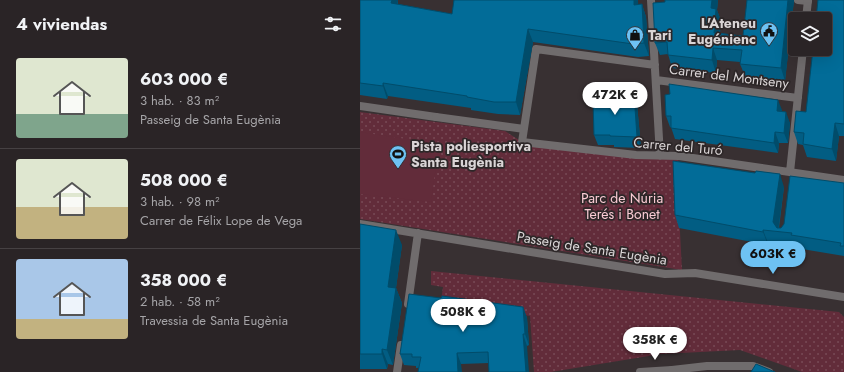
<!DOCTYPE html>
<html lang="es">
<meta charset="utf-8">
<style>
:root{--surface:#2a2426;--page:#322c2e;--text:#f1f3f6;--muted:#a5a4a7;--line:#464143;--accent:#6ec2f3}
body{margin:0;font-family:Jost,sans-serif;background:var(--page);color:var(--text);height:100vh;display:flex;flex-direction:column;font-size:15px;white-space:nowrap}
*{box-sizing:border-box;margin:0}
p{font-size:13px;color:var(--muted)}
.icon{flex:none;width:22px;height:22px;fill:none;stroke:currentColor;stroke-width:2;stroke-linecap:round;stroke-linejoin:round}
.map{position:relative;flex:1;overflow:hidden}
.panel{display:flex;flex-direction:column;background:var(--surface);width:360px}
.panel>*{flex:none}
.buttons{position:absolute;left:428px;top:12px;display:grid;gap:8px}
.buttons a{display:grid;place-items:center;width:44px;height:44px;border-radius:4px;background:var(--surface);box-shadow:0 4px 16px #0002,0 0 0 1px var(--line);font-size:20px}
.price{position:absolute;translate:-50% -34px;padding:0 9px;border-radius:14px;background:#fff;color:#222;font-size:13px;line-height:26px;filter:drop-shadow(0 1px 2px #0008)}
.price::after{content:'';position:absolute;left:50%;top:24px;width:12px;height:9px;margin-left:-6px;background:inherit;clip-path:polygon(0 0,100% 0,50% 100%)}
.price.current{background:var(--accent);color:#111}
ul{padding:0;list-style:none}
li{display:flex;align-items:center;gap:12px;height:100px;padding:0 16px}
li+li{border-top:1px solid var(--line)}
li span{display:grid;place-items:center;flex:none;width:112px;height:80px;border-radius:4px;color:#555}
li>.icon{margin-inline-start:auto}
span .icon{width:48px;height:48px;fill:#fffc;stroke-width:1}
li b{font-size:17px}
h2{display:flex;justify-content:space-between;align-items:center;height:48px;padding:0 16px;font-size:17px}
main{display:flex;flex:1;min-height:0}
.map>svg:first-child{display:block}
.park{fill:url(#park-dots)}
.pitch{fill:#622c3a}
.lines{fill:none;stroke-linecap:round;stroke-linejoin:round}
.lane{stroke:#706c6d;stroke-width:8}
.street{stroke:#706c6d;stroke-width:8}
.wall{fill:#025d83}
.shaded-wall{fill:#014c6a}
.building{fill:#026c98;stroke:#014c6a}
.labels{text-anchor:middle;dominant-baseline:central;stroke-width:3.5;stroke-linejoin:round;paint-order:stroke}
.poi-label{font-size:14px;font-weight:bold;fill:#dad5d6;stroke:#2d2728;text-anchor:start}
.street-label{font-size:14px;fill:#dad5d6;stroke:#2d2728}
.park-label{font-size:14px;fill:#facbd4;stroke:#2d2728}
</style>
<main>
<section class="panel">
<h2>4 viviendas<svg class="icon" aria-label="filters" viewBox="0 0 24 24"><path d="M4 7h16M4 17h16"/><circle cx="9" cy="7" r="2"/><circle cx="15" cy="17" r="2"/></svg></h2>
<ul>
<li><span style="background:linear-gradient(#dfe7d0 70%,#7fa58c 0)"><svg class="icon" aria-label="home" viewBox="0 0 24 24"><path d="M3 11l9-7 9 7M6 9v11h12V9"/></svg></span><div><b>603 000 €</b><p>3 hab. · 83 m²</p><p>Passeig de Santa Eugènia</p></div></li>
<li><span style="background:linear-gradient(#dfe7d0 60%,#c2b280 0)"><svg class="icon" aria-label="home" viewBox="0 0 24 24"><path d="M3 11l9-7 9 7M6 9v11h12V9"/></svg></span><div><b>508 000 €</b><p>3 hab. · 98 m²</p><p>Carrer de Félix Lope de Vega</p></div></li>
<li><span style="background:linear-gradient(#a9c7e8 75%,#c2b280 0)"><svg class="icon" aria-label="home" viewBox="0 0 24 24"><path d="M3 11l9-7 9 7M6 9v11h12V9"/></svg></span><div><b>358 000 €</b><p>2 hab. · 58 m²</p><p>Travessia de Santa Eugènia</p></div></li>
</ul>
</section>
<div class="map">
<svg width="484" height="372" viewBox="0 0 484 372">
<defs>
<pattern id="park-dots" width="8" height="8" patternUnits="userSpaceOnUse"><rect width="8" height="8" fill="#622c3a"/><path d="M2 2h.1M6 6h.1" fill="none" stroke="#784a56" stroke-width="1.8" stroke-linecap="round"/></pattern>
</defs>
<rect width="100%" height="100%" fill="#383032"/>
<path class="park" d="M0,112L145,131L162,142L319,156L317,174L322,270L0,219Z
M71,271L479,312L484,317V372H442L380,350L301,354L191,372H174L170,316L81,301L83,287L71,285Z"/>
<path class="pitch" d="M0,132L79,144L71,202L0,194Z"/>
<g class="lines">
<path class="lane" d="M438,0L448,1
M0,106L76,117
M312,370L347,366H393L409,372"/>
<path class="street" d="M291,0L300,156
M446,19L448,0
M295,65L176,49L162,142L276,155L319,156L484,180
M296,80L438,98
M76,117L164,129
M430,172L443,49
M0,224L305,274L335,273L484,297
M48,304L58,233
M37,372L41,345
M280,372L312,370L313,372"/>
</g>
<path class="wall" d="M0,0H38V4L92,14L94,0H278V4H282L286,17L289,56L278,57L173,42L160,115L138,114L111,110V108L28,96L27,99L0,95Z
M305,0H358L357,10L361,21L360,33L383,36L434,0L425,81L385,76L380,64V62L357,60L356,73L312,68L308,54L300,55L295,43L305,2Z
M484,0V136H479L476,161L447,157L443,145L438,144L434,132L446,112Z
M277,104L281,148L254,147V145H238L234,135Z
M422,110V112L430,123L428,143H419L418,153L315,139L311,127H310L306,116Z
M484,183V256L436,248L435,245L408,243V245L319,228L315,215L424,187L419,228H421Z
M0,224L42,245L36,288L42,303L33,365L28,364L27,369H0Z
M81,298L163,307L167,318L169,345L167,346L129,363L101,364L56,368V366L44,365L40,354Z"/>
<path class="shaded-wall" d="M32,0H38L36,15L31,3Z
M274,0H278L279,17L274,5Z
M352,0H358L357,10L361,21L358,45L354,33L351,8Z
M428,0H434L425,81L421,68Z
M282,4L286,17L289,56L284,43Z
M168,29L173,42L160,115L156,102Z
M353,48L357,60L356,73L352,60Z
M23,83L28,96L27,99L23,86Z
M274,93L277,104L281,148L277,137Z
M418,100L422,110L421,122L417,111Z
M426,112L430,123L428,143L424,133Z
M475,123L479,136L476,161L472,149Z
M415,132L419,143L418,153L414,143Z
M420,174L424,187L418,231L413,222Z
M36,230L42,245L34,302L28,287Z
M403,230L408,243V245L403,232Z
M36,288L42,303L33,365L27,350Z
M163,307L167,318L169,345L165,334Z
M163,334L167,346L169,372H166Z
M22,349L28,364L27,369L22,354Z
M97,353L101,364L102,372H98Z"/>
<path class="building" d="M0,0H32L31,3L92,14L94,0H274V5L282,4L284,43L273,44L168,29L156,102H134L107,97V96L23,83V86L0,83Z
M305,0H352L351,8L356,9L354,33L383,36L387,0H428L421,68L380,64L382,50L353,48L352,60L308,55L307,42L295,43L293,3L305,2Z
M458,0H484V124L475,123L472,149L443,144L444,133L434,132L436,111L446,112L453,49H465V19H456Z
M309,84L418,100L417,111L426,112L424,133L415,132L414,143L311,128V116H306L305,95L310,94Z
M274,93L277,137L250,136V135H234L233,101L243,100V95Z
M313,161L395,173L396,171L420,174L413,222L417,228H421L424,224L430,176L484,183V246H480L481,243L431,235L432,233L403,230V232L315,215Z
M0,224L36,230L28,287L36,288L27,350L22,349V354H0Z
M49,294L81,298L82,296L163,307L165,334H163L166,372H129L128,352L97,353L98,372H58L61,357H52V354H40Z
M396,364L415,372H391Z"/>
<defs>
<g id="civic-pin" transform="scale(0.9)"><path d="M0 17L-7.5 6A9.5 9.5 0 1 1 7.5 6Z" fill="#6ec2f3" stroke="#2d2728"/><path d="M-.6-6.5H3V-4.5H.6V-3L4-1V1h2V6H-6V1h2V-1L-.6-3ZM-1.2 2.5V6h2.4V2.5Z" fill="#111"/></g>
<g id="shop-pin" transform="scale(0.9)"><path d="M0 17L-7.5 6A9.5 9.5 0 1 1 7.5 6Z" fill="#6ec2f3" stroke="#2d2728"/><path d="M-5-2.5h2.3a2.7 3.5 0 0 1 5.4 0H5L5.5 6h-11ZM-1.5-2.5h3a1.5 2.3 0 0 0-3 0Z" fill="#111"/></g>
<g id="stadium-pin" transform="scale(0.9)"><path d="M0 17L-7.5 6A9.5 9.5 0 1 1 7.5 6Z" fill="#6ec2f3" stroke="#2d2728"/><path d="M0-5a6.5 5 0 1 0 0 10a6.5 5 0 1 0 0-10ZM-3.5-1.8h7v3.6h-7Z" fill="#111"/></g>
</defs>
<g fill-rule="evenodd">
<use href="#civic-pin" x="409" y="31"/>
<use href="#shop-pin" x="275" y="35"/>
<use href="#stadium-pin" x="38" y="154"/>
</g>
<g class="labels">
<g class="poi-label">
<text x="396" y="23" text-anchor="end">L'Ateneu<tspan x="396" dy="16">Eugénienc</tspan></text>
<text x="288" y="35">Tari</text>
<text x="51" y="146">Pista poliesportiva<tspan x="51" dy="16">Santa Eugènia</tspan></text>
</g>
<g class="street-label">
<text transform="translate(369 76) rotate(7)">Carrer del Montseny</text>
<text transform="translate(318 146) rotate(5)">Carrer del Turó</text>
<text transform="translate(232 248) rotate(9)">Passeig de Santa Eugènia</text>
</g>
<g class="park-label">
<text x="262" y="198">Parc de Núria<tspan x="262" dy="16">Terés i Bonet</tspan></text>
</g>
</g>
</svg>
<div class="buttons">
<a><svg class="icon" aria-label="layers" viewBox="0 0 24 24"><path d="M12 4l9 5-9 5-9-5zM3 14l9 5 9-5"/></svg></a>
</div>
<b class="price" style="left:255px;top:116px">472K €</b>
<b class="price current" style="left:413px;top:275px">603K €</b>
<b class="price" style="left:103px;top:333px">508K €</b>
<b class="price" style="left:295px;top:361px">358K €</b>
</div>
</main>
